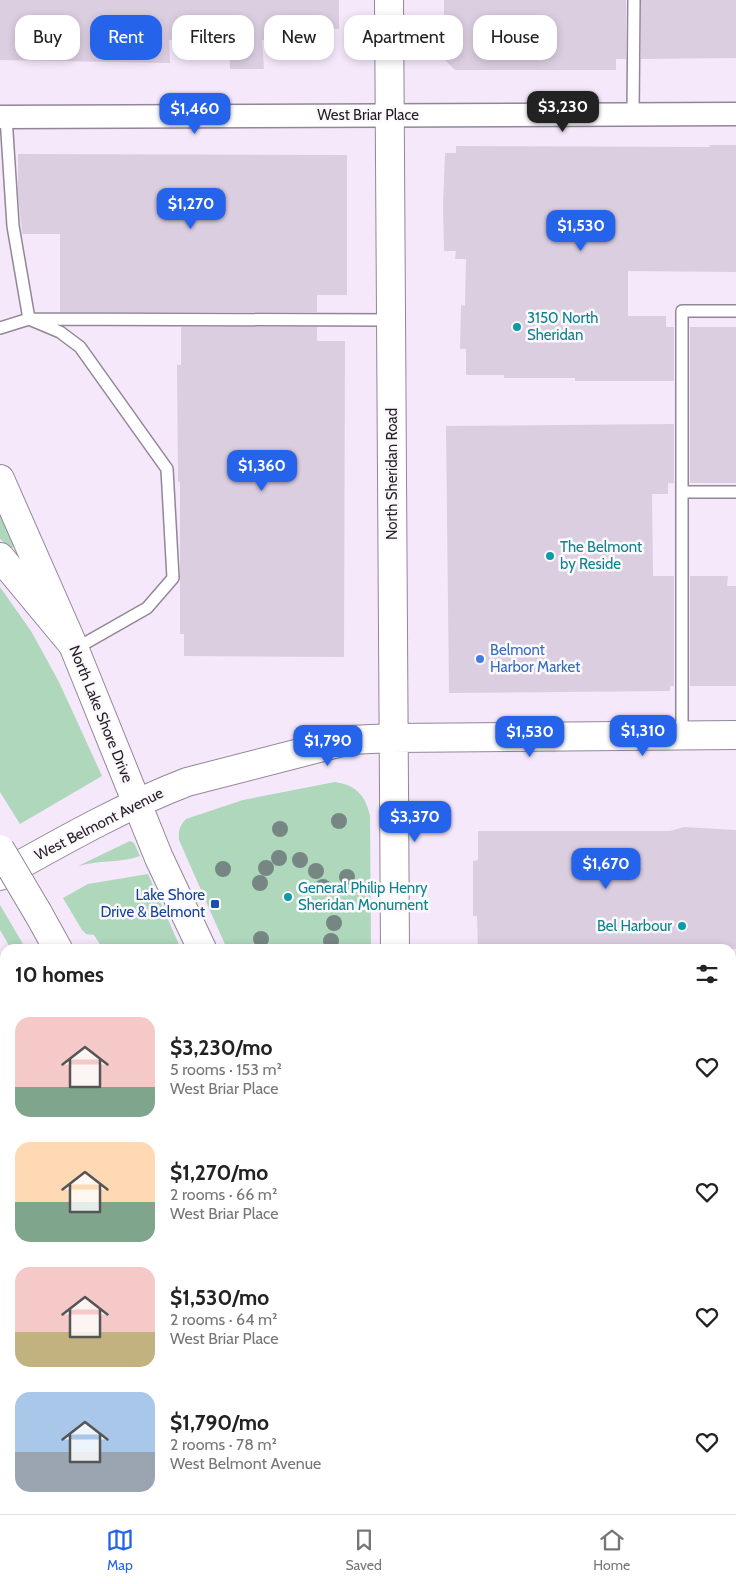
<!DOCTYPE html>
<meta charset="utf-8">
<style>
:root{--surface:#fff;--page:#f6f6f6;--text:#222;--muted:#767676;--line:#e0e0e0;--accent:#2563eb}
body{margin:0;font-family:Cabin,sans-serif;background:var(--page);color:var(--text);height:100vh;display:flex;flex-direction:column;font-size:19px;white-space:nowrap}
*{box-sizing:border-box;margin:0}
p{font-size:16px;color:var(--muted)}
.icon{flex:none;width:28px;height:28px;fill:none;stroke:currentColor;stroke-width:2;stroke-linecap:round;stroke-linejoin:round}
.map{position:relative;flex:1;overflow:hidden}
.panel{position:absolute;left:0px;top:944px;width:736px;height:571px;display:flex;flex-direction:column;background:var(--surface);border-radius:15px 15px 0 0;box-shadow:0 2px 8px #0003}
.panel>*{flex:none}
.guide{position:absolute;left:15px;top:15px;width:706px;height:45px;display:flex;gap:10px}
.price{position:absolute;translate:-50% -42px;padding:0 11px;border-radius:10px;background:var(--accent);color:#fff;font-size:16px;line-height:32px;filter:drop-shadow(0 1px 2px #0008)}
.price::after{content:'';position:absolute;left:50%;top:30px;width:15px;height:11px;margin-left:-8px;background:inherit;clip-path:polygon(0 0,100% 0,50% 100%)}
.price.selected{background:#222;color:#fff}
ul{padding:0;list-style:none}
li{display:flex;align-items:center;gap:15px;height:125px;padding:0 15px}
li span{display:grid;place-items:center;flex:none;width:140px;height:100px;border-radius:15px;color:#555}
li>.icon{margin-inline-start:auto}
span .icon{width:60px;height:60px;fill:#fffc;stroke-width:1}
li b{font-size:21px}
h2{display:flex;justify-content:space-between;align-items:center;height:60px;padding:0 15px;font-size:21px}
.tag{padding:0 18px;border-radius:15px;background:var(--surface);box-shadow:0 2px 8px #0003;font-size:18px;line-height:45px}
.tag.selected{background:var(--accent);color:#fff}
.menu{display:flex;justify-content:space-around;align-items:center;height:70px;border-top:1px solid var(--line);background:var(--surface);font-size:14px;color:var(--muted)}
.menu a{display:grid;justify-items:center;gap:2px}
.menu .selected{color:var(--accent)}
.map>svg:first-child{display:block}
.green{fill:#aed7bc}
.building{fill:#dbcee1}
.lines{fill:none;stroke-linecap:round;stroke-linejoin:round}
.service-casing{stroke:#928697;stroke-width:14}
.minor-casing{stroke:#928697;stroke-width:25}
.tertiary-casing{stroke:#928697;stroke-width:30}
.secondary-casing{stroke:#928697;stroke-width:30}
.motorway-casing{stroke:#928697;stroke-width:30}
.path{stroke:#9f95a3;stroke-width:3;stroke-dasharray:4 2.5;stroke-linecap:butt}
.service{stroke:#fff;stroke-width:11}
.minor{stroke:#fff;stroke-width:22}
.tertiary{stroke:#fff;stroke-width:28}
.secondary{stroke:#fff;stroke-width:28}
.motorway{stroke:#fff;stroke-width:28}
.motorway-bridge-casing{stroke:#928697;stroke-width:30;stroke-linecap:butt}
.motorway-bridge{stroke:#fff;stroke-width:28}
.tree{fill:#768783}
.culture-dot{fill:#0f9aa8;stroke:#fcf9fd;stroke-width:2}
.shop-dot{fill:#3f7fe0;stroke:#fcf9fd;stroke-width:2}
.transit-dot{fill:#1a4fb4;stroke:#fcf9fd;stroke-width:2}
.labels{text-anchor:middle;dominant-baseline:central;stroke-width:5;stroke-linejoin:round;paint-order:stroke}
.street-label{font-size:15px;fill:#241f26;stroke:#fcf9fd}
.culture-label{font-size:15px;fill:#0d838f;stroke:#fcf9fd;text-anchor:start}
.shop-label{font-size:15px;fill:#366cbe;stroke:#fcf9fd;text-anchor:start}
.transit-label{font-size:15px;fill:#164399;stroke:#fcf9fd;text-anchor:end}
</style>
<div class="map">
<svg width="736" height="1514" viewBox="0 0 736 1514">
<rect width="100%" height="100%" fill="#f5e8fa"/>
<path class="green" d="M0,509L15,545L12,548L9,547L0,539Z
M0,587L31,631L59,682L102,776L20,824L0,792Z
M335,782C356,785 366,796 370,816L371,949H227L179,840C178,831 180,825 186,819L243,800Z
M130,841L134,843L140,856C121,863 98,860 78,866Z
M148,874L181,949H103L94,935L86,934L82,930L63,898L88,884Z
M0,905L26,949H11L0,930Z
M0,1046L5,1054V1118L0,1109Z
M0,1171L5,1179V1510H198L200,1514H0Z"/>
<path class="building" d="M0,0H339V29H287V39L262,40L264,69H230L229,39L169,40L170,63L0,60Z
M444,0H626V59H616V70H455L444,59Z
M641,0H736V58L641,59Z
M709,145H736V272L628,271V316H666V327H674V381H575V378H504V375H466V349H460L461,305L465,306L466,259H455L456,251H444L443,205L445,153H456V146L710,147Z
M18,154L347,155V295H317V312H60V234H22L18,194Z
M181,327H317V341H345L344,657L184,656V634H180V482H178L177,365H181Z
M690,327H736V483H690Z
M674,424V483H668V494H652L653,576H674V686H670V691L449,693L446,426Z
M690,576H728L727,586H736V686H690Z
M684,827L736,830V949H478L477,916H473V861L478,860V831H670Z"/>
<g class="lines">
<g class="service-casing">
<path id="service" d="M633,114L634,0
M6,117L13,226L29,319
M29,319L60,332L80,347L167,469L173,578L147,608L75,649
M0,328L29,319L391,320
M682,492H736
M682,735V311H736"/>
</g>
<g class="minor-casing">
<path id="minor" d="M0,117L736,114
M731,1238H736"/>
</g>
<g class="tertiary-casing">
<path id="tertiary" d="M0,479L73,645L159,858L202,949"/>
</g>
<g class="secondary-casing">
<path id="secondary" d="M389,0L395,949
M0,876C61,842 122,807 187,782L350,740L393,738L736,735
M448,1510L449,1514"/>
</g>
<g class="motorway-casing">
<path id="motorway" d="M0,557L73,645
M38,913L58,949
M0,989L5,998
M0,1141L5,1150
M211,1510L213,1514
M265,1510L266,1514
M341,1510L343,1514
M387,1510L388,1514"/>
</g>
<path class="path" d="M0,1290L5,1298
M0,1324L3,1333L4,1357L2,1514
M154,1510L155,1514"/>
<use href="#service" class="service"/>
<use href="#minor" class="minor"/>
<use href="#tertiary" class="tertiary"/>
<use href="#secondary" class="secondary"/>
<use href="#motorway" class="motorway"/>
<g class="motorway-bridge-casing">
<path id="motorway-bridge" d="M0,849L38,913"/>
</g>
<use href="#motorway-bridge" class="motorway-bridge"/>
</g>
<g class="tree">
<circle cx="339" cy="821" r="8"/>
<circle cx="280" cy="829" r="8"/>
<circle cx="279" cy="858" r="8"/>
<circle cx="300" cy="860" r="8"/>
<circle cx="266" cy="868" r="8"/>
<circle cx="223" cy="869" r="8"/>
<circle cx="316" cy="871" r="8"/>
<circle cx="347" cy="877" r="8"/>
<circle cx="260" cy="883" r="8"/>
<circle cx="323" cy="887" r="8"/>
<circle cx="334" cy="923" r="8"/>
<circle cx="261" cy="939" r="8"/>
<circle cx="331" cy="941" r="8"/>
</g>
<g class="culture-dot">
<circle cx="517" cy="327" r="5"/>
<circle cx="550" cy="556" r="5"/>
<circle cx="288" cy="897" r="5"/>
<circle cx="682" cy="926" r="5"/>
</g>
<circle class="shop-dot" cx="480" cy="659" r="5"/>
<rect class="transit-dot" x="210" y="899" width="10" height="10" rx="2.5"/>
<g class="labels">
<g class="street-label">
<text x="368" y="115">West Briar Place</text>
<text transform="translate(392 474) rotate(-90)">North Sheridan Road</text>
<text transform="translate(101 714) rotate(68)">North Lake Shore Drive</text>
<text transform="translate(99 824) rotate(-27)">West Belmont Avenue</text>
</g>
<g class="culture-label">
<text x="527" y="318">3150 North<tspan x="527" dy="17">Sheridan</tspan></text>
<text x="560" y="547">The Belmont<tspan x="560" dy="17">by Reside</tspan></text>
<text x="298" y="888">General Philip Henry<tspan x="298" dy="17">Sheridan Monument</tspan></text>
<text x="672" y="926" text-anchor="end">Bel Harbour</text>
</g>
<g class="shop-label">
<text x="490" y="650">Belmont<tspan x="490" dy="17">Harbor Market</tspan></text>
</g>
<g class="transit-label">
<text x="205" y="895">Lake Shore<tspan x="205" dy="17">Drive &amp; Belmont</tspan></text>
</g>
</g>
</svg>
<b class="price selected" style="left:563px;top:133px">$3,230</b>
<b class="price" style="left:195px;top:135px">$1,460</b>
<b class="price" style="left:191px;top:230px">$1,270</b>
<b class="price" style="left:581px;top:252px">$1,530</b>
<b class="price" style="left:262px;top:492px">$1,360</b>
<b class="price" style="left:643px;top:757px">$1,310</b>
<b class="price" style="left:530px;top:758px">$1,530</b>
<b class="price" style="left:328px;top:767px">$1,790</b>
<b class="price" style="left:415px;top:843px">$3,370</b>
<b class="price" style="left:606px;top:890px">$1,670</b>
<div class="guide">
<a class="tag">Buy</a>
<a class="tag selected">Rent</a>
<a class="tag">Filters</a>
<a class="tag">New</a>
<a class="tag">Apartment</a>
<a class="tag">House</a>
</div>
<section class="panel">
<h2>10 homes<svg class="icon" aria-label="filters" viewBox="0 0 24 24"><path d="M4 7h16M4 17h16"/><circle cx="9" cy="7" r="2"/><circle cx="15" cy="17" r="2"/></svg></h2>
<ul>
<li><span style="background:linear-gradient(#f6c9c9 70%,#7fa58c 0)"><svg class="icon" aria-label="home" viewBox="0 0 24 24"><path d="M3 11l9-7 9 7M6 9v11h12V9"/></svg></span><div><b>$3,230/mo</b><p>5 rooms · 153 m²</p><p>West Briar Place</p></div><svg class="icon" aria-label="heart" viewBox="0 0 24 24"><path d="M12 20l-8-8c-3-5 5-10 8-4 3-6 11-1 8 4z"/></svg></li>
<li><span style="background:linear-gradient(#ffd9b3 60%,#7fa58c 0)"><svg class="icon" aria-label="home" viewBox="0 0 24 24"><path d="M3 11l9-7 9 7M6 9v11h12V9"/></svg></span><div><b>$1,270/mo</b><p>2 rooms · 66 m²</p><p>West Briar Place</p></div><svg class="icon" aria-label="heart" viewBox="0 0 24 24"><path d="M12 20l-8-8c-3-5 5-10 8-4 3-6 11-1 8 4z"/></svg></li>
<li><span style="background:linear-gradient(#f6c9c9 65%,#c2b280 0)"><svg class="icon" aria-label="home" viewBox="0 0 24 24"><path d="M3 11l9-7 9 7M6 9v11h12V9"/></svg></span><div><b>$1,530/mo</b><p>2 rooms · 64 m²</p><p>West Briar Place</p></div><svg class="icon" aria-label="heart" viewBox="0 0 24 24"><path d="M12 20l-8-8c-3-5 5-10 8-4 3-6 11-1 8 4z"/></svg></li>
<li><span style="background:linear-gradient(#a9c7e8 60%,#9aa5b1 0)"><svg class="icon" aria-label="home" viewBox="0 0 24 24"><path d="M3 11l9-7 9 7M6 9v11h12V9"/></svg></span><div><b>$1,790/mo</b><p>2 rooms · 78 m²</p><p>West Belmont Avenue</p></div><svg class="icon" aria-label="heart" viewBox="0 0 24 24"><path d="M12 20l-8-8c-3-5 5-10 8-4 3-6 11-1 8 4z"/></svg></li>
</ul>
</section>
</div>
<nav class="menu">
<a class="selected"><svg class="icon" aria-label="map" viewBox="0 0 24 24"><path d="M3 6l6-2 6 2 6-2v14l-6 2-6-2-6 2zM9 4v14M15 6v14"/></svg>Map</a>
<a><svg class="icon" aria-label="saved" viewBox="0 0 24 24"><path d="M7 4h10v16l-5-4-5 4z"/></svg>Saved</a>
<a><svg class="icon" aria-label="home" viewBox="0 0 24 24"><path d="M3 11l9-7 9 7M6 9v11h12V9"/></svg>Home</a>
</nav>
